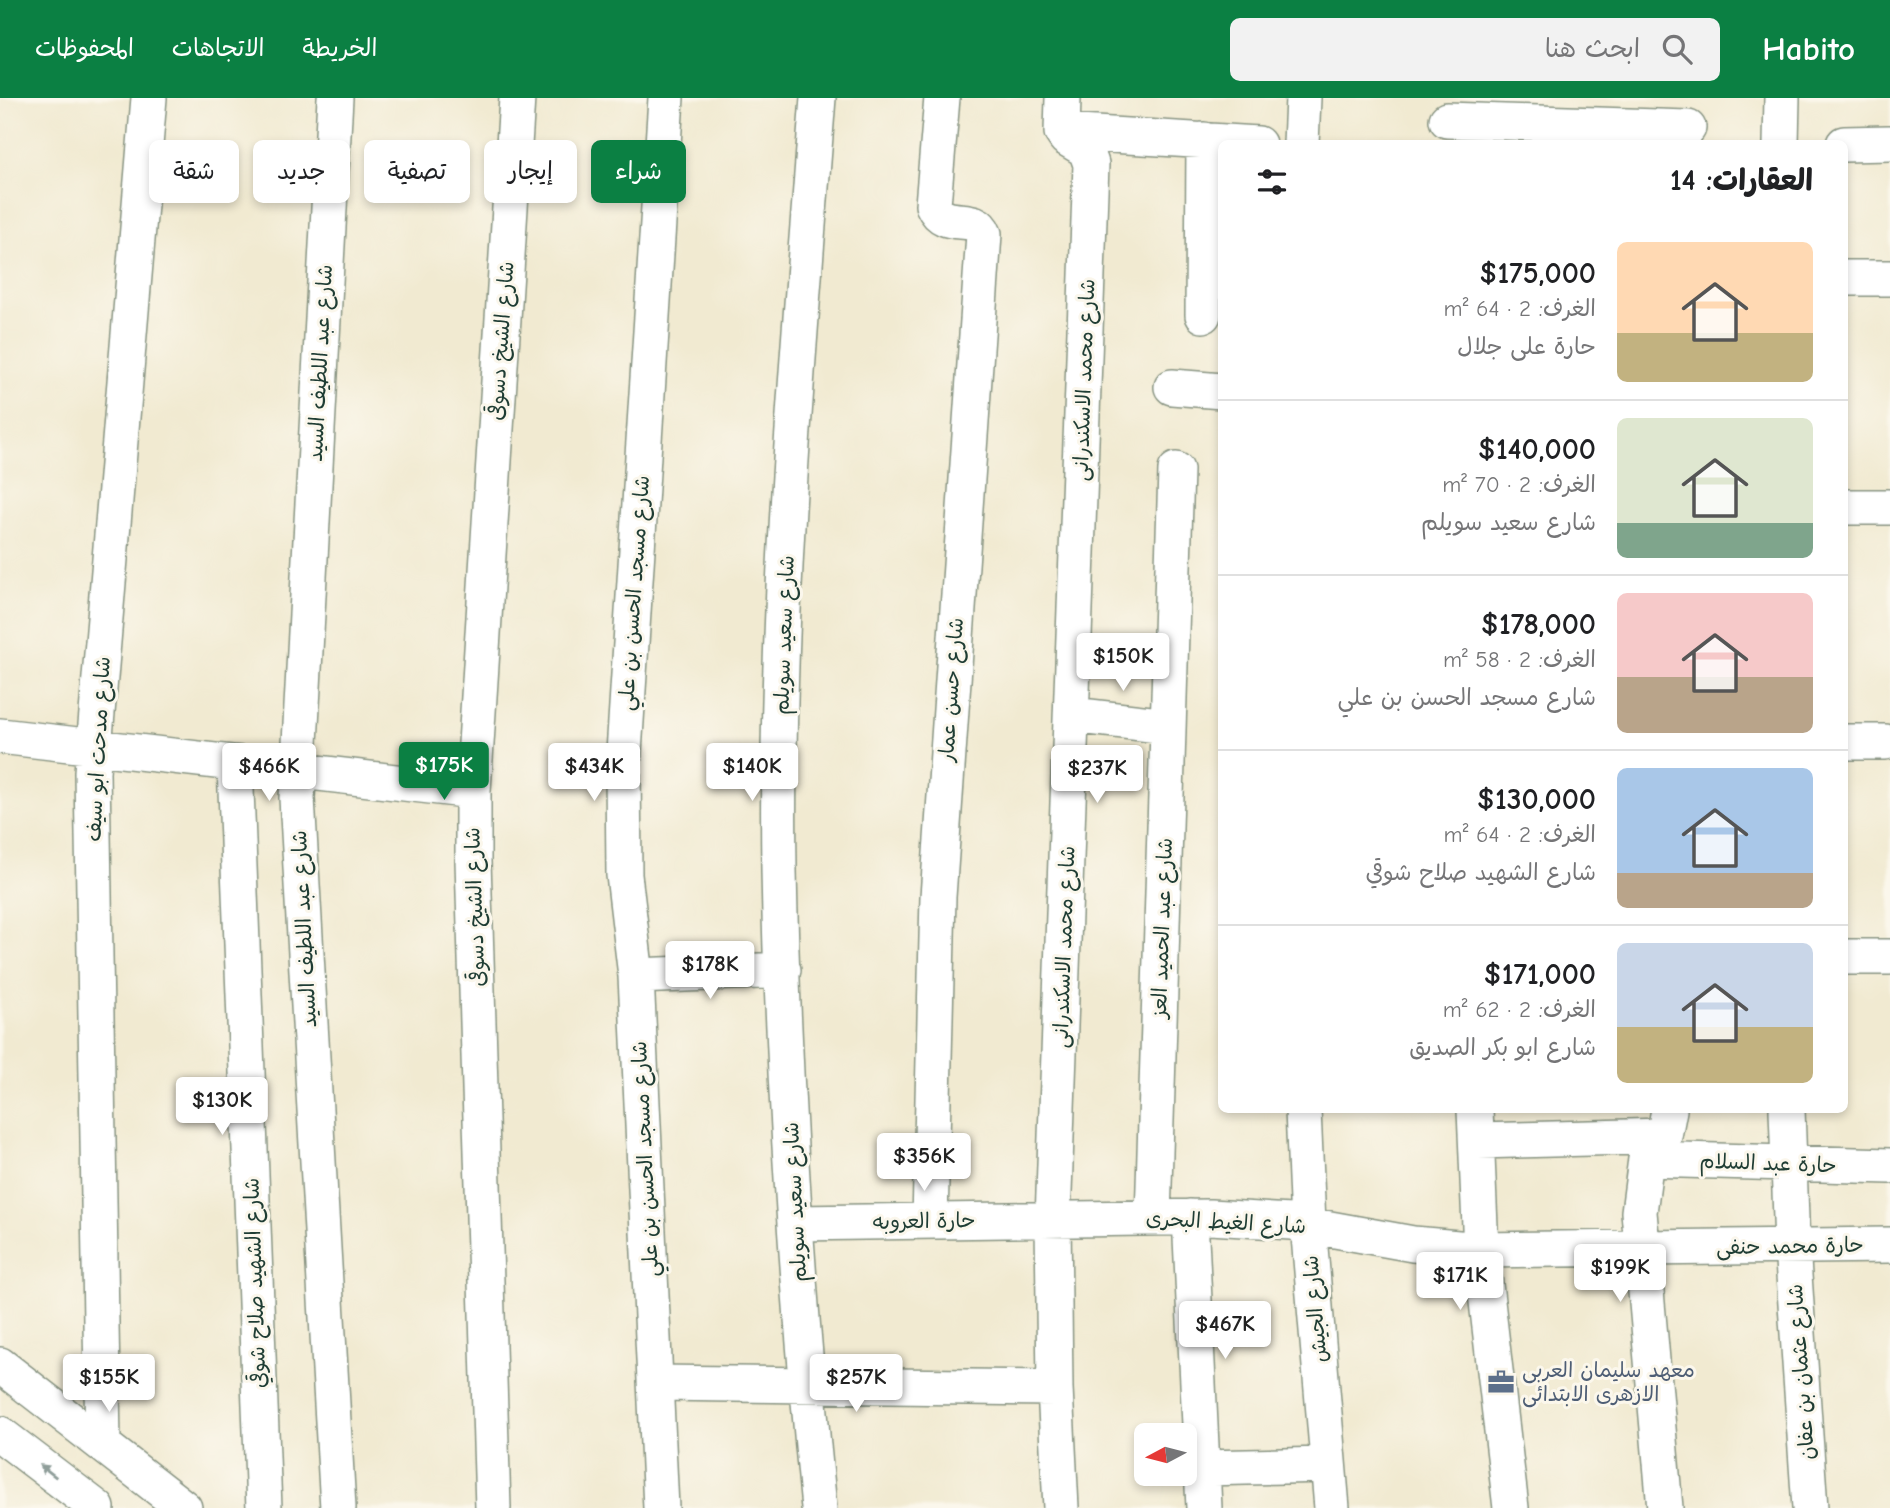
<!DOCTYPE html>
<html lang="ar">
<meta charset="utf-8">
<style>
:root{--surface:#fff;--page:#f2f2f2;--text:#202124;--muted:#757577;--line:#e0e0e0;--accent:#0b8043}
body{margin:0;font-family:"Comic Neue","Playpen Sans Arabic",sans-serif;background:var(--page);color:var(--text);direction:rtl;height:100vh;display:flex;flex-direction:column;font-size:26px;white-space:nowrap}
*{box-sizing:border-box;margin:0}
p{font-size:23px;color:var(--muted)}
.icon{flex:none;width:38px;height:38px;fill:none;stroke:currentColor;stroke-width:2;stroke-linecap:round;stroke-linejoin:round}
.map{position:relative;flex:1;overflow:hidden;direction:ltr}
.drawer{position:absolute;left:1218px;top:42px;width:630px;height:973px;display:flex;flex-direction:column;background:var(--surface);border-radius:10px;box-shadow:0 4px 10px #0003;direction:rtl}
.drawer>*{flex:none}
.banner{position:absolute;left:21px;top:42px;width:665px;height:63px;direction:rtl;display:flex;gap:14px}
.needle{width:46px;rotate:263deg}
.controls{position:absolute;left:1134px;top:1325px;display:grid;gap:14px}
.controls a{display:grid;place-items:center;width:63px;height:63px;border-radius:10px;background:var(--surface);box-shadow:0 4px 10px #0003;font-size:35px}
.price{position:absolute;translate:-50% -60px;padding:0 16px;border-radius:7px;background:#fff;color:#222;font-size:23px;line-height:46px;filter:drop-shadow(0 2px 4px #0008)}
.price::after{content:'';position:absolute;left:50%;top:42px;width:21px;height:16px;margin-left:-10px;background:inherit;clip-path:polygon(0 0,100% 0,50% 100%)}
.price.selected{background:var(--accent);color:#fff}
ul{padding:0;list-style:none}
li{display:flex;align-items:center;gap:21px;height:175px;padding:0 35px}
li+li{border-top:2px solid var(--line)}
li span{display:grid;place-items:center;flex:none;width:196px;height:140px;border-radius:10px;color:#555}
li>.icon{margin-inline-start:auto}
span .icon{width:84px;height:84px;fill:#fffc;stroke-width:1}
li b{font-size:30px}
h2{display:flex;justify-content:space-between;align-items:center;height:84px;padding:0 35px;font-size:30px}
.pill{padding:0 24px;border-radius:10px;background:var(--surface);box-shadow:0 4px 10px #0003;font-size:24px;line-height:63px}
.pill.selected{background:var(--accent);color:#fff}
header{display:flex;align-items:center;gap:42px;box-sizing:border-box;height:98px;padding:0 35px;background:var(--accent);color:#fff}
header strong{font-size:33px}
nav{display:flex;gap:38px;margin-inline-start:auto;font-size:24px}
.search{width:490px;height:63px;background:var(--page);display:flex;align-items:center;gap:18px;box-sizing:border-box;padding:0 24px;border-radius:10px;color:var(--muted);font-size:26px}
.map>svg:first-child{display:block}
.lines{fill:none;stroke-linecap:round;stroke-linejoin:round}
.minor-casing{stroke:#889482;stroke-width:38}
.minor{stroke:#fff;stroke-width:35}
.oneway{fill:#8f9e9a}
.labels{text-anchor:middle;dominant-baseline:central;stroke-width:6;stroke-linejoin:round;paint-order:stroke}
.street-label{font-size:21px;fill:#1f3d34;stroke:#fbf7ec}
.service-label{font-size:21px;fill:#4e5e75;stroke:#fbf7ec;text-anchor:start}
</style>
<header>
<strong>Habito</strong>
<div class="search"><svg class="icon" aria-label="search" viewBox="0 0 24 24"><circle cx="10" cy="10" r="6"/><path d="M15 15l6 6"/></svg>ابحث هنا</div>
<nav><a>الخريطة</a><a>الاتجاهات</a><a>المحفوظات</a></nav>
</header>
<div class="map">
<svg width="1890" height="1410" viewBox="0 0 1890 1410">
<rect width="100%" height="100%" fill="#fbf7ec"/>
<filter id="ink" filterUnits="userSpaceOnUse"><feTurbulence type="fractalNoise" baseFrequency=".0143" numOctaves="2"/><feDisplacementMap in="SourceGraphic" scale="14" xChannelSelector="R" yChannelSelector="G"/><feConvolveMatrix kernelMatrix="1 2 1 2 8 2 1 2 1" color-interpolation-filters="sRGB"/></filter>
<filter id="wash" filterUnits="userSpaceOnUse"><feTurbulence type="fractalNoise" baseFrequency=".00686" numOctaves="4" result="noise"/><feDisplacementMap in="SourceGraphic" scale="28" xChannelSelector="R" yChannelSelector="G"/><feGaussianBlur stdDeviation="1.57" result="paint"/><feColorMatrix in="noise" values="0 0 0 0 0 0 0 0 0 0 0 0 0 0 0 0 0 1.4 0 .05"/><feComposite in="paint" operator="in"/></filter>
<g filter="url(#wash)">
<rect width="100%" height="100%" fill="#f1ead1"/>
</g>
<g filter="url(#ink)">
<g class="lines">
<g class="minor-casing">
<path id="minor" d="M335,0L297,700L338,1410
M818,0C798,257 775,514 779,772C783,985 798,1199 819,1410
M1447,22L1688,30
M1062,34L1258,46
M1301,46L1303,0
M1781,46L1782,0
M1844,46L1890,45
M1844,180H1890
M1203,217L1204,42
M1172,289L1222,293
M1844,409H1890
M1072,617L1168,628
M0,638L473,693
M1844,644H1885
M235,666L264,1410
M1844,859H1890
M636,878L783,872
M1303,1012L1308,1126L1332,1410
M1475,1012L1481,1152L1511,1410
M1787,1012L1792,1148L1810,1410
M1478,1043L1664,1038
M1646,1061L1890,1068
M1190,1119L1204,1410
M1153,1120L1176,372
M930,1123L938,799L984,136C975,112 945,135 933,107L942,0
M795,1125L1210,1119L1291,1124L1413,1146L1481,1152L1890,1147
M0,1267L184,1410
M657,1285L1055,1290
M0,1336L97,1410
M103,1347L92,674L149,0
M1202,1370L1328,1367
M493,1410L473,763V693L517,0
M661,1410L636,878L624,777L623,670L666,0
M1061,1410L1055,1290L1053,1122L1091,66L1086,52L1066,40L1062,34L1063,0
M1665,1410L1639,1114L1646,1061L1664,1038L1669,1012"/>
</g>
<use href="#minor" class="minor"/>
</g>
<defs><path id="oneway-solid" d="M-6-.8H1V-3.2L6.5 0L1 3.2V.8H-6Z" transform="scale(1.75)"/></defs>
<use class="oneway" href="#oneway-solid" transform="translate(48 1373) rotate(-142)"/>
</g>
<defs>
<g id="office-bare" transform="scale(2.1)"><path d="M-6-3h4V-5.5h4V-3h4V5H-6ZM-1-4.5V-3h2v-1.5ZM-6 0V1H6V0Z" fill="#5c6f8a" stroke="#fbf7ec" stroke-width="2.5" paint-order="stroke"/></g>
</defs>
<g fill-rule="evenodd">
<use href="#office-bare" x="1501" y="1284"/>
</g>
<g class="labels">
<g class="street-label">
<text transform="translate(501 243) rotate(-86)">شارع الشيخ دسوقى</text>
<text transform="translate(320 265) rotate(-87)">شارع عبد اللطيف السيد</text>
<text transform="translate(1084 282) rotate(-88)">شارع محمد الاسكندرانى</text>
<text transform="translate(634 495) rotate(-86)">شارع مسجد الحسن بن علي</text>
<text transform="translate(784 537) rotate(-88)">شارع سعيد سويلم</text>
<text transform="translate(951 592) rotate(-86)">شارع حسن عمار</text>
<text transform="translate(98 651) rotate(-87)">شارع مدحت ابو سيف</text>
<text transform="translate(475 809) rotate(-92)">شارع الشيخ دسوقى</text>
<text transform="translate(1162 830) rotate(-88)">شارع عبد الحميد العز</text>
<text transform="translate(304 831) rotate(-93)">شارع عبد اللطيف السيد</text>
<text transform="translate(1064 849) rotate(-88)">شارع محمد الاسكندرانى</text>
<text transform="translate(645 1061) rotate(-93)">شارع مسجد الحسن بن علي</text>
<text transform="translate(1768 1065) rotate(2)">حارة عبد السلام</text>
<text transform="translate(795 1104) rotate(-93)">شارع سعيد سويلم</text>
<text transform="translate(924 1123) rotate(-1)">حارة العروبه</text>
<text transform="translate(1226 1124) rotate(3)">شارع الغيط البحرى</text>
<text transform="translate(1790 1148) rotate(-1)">حارة محمد حنفى</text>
<text transform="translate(255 1185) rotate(-92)">شارع الشهيد صلاح شوقي</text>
<text transform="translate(1315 1211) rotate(-95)">شارع الجيش</text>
<text transform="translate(1801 1274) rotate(-94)">شارع عثمان بن عفان</text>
</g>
<g class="service-label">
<text x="1522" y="1272">معهد سليمان العربى<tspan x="1522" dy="24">الازهرى الابتدائى</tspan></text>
</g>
</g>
</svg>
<div class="controls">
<a><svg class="needle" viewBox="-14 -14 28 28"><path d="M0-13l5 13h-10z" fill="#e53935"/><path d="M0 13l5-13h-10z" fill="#757577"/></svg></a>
</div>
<b class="price" style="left:1123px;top:595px">$150K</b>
<b class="price selected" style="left:444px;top:704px">$175K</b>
<b class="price" style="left:269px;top:705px">$466K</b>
<b class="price" style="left:594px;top:705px">$434K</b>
<b class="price" style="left:752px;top:705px">$140K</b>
<b class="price" style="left:1097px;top:707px">$237K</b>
<b class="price" style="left:710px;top:903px">$178K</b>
<b class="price" style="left:222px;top:1039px">$130K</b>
<b class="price" style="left:924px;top:1095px">$356K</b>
<b class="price" style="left:1620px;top:1206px">$199K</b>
<b class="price" style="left:1460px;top:1214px">$171K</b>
<b class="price" style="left:1225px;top:1263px">$467K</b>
<b class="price" style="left:109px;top:1316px">$155K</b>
<b class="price" style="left:856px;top:1316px">$257K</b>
<div class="banner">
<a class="pill selected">شراء</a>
<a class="pill">إيجار</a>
<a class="pill">تصفية</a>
<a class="pill">جديد</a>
<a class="pill">شقة</a>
</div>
<section class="drawer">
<h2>العقارات: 14<svg class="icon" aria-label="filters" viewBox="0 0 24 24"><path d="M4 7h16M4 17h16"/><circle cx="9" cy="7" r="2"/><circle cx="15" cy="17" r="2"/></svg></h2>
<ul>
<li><span style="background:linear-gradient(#ffd9b3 65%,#c2b280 0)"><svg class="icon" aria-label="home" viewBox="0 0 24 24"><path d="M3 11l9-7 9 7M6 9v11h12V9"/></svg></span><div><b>$175,000</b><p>الغرف: 2 · 64 m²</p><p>حارة على جلال</p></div></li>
<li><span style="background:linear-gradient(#dfe7d0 75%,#7fa58c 0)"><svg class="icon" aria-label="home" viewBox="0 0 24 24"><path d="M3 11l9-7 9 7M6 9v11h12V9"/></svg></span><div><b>$140,000</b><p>الغرف: 2 · 70 m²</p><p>شارع سعيد سويلم</p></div></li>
<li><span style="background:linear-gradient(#f6c9c9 60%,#b9a48a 0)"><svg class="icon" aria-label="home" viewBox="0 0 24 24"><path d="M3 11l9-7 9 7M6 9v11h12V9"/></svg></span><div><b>$178,000</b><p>الغرف: 2 · 58 m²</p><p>شارع مسجد الحسن بن علي</p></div></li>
<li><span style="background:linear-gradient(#a9c7e8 75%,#b9a48a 0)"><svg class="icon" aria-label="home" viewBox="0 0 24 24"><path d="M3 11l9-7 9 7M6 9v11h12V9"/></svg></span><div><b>$130,000</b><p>الغرف: 2 · 64 m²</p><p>شارع الشهيد صلاح شوقي</p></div></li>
<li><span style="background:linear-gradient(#c9d6e8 60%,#c2b280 0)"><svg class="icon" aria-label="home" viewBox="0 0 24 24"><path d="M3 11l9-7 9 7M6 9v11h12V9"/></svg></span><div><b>$171,000</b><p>الغرف: 2 · 62 m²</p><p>شارع ابو بكر الصديق</p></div></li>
</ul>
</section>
</div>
